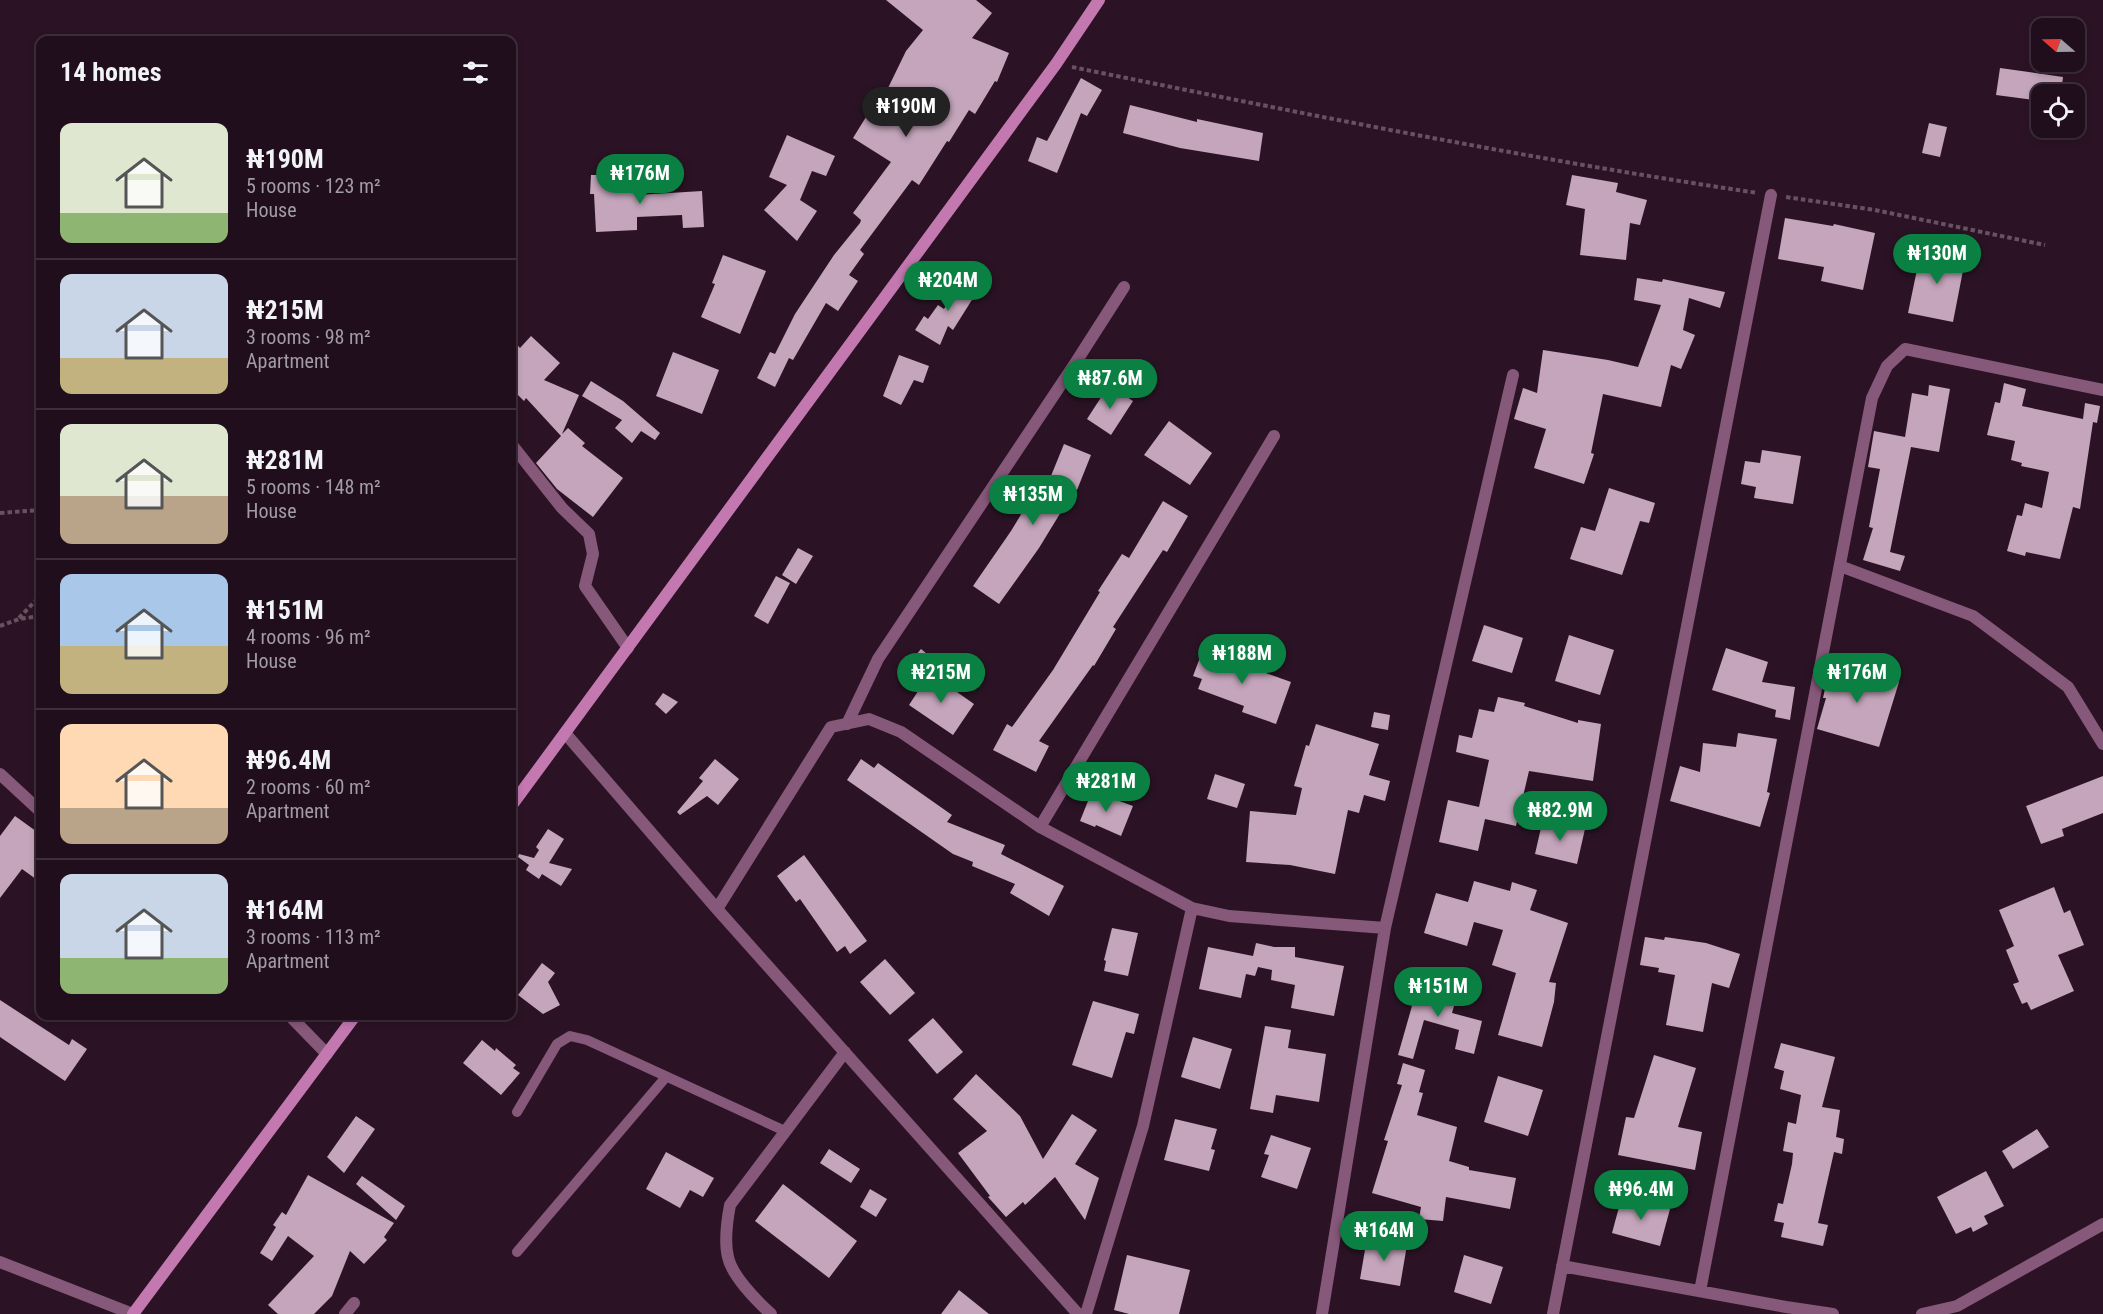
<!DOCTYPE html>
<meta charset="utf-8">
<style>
:root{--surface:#200e1c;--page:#281725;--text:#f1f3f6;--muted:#a29ca3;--line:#3d2e3b;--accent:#0b8043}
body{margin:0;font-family:"Roboto Condensed",sans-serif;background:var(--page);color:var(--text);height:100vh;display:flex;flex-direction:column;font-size:22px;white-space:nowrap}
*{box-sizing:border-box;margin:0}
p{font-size:20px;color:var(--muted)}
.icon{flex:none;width:33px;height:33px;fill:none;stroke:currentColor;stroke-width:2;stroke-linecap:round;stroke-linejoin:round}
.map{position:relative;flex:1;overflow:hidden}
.drawer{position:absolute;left:36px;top:36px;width:480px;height:984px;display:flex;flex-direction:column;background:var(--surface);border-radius:12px;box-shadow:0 3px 9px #0003,0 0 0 2px var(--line)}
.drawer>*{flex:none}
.needle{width:39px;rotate:290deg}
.controls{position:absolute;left:2031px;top:18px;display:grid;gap:12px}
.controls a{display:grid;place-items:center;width:54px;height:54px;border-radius:12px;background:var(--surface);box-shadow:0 3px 9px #0003,0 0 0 2px var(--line);font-size:30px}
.price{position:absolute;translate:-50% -51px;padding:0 14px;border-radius:21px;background:var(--accent);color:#fff;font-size:20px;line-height:39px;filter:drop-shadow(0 2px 3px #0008)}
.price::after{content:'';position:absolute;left:50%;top:36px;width:18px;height:14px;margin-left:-9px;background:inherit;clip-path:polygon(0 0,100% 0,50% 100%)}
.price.current{background:#222;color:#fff}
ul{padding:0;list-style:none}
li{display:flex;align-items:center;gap:18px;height:150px;padding:0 24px}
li+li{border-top:2px solid var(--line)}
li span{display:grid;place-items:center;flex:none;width:168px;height:120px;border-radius:12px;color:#555}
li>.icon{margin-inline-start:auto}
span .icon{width:72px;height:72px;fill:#fffc;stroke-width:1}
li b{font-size:26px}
h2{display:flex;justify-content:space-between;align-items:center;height:72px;padding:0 24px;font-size:26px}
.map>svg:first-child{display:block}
.building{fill:#c4a5bb}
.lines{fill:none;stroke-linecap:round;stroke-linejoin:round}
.path{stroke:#685262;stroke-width:4;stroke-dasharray:4.5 3;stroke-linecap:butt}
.service{stroke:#86587a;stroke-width:10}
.minor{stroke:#86587a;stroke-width:12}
.secondary{stroke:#c378b0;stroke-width:12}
</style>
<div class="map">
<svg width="2103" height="1314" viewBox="0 0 2103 1314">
<rect width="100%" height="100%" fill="#2b1325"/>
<path class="building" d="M886,0H976L992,13L972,38L1009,53L997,82L995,81L975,114L969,110L949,142L947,141L919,185L912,180L860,250L864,254L849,275L858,281L838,311L826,303L793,360L789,358L775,387L757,378L770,352L775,354L795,314L834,255L860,223L861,220L853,213L891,162L853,138L866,117L872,121L906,51L923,30Z
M2000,68L2063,77L2061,94H2042V101L1996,95Z
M1081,78L1102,90L1087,116L1081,113L1057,173L1028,161L1037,137L1047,141Z
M1130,105L1197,122V119L1263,133L1259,161L1180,148L1123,133Z
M1929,123L1947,127L1940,157L1922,153Z
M787,135L835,156L826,176L812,171L800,200L817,211L797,241L764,210L787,185L769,177Z
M591,175H607V180L635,178L637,195L702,191L704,227L683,228L682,215L637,217V230L596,232L594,194H590Z
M1572,175L1618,183L1616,192L1647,200L1640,225L1630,223L1626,260L1580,255L1585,209L1566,205Z
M1785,218L1833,226L1834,224L1875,233L1863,290L1821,281L1824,267L1778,259Z
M1926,247L1966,255L1953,322L1908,313L1919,260L1923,261Z
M723,255L766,271L740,334L701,317L715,284L712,283Z
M962,277L980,287L953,330L948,326L940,345L915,330L924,316L928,319L938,305L944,309Z
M1637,278L1662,282L1663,279L1725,292L1720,308L1689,298L1683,330L1695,335L1681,369L1671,365L1661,407L1603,394L1591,453L1594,454L1584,484L1534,468L1546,429L1514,419L1523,388L1537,393L1543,350L1608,360L1638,367L1661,305L1634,300Z
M531,336L560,363L544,380L579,395L562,434L568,428L585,443L582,446L623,478L593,517L557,489L536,463L561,436L526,398L524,401L512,389V339L520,348Z
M673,352L719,370L702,414L656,396Z
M899,355L929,366L923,383L914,380L901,405L883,396Z
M591,381L623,401L660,433L655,440L641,431L632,443L615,428L622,420L582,396Z
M2004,383L2026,389L2022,406L2083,419L2085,403L2100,406L2097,423L2093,422L2080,509L2073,507L2060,559L2026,552L2025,556L2007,551L2017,515L2022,516L2025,503L2042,508L2049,472L2021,466L2022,463L2011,460L2015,441L1987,435L1995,402L2000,403Z
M1109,385L1133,401L1111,435L1087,419Z
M1929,385L1950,389L1939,452L1911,447L1890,552L1905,556L1900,571L1863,560L1873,528L1869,527L1880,469L1868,467L1874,431L1905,437L1912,393L1928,396Z
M1169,421L1212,453L1190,485L1144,455Z
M1064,444L1091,455L1077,490L1075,489L1039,548L999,604L973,586L1011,531L1034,493L1042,498Z
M1762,450L1801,456L1793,504L1754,498L1756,487L1741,484L1745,461L1760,463Z
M1609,488L1655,503L1649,523L1640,521L1622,575L1570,559L1581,527L1595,531Z
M1163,501L1188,516L1167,552L1163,550L1113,627L1116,629L1094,666L1093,665L1039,741L1049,746L1036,772L993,750L1007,724L1012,727L1053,670L1100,592L1098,591L1122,554L1129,558Z
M798,548L813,556L796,584L782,575Z
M776,576L790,583L768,624L754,616Z
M1484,625L1523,638L1512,673L1472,661Z
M1569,635L1614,650L1600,695L1555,681Z
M1213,647L1245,659L1243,665L1291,682L1276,724L1242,712L1244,706L1198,689L1202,679L1193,676L1201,655L1209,657Z
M1726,648L1768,662L1762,682L1795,687L1790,720L1775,717L1776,710L1712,690Z
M921,649L933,659L922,673L910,662Z
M1831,662L1899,682L1879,747L1817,729L1826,698H1823Z
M930,673L974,704L953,735L909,705Z
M663,693L678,702L666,714L655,704Z
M1498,697L1525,703L1524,706L1578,723V720L1601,724L1593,781L1529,771L1516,826L1485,819L1478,851L1439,842L1448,800L1479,807L1489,760L1456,752L1459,735L1472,738L1479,709L1494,712Z
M1374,712L1390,715L1388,730L1371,727Z
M1316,724L1379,744L1369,775L1390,781L1385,801L1364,795L1359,813L1348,810L1335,874L1290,865L1246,862L1250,811L1296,815L1302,788L1294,786L1306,745L1309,746Z
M1738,733L1777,739L1767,792L1770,793L1760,827L1670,801L1680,766L1700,772L1703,743L1736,747Z
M715,759L739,779L718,805L707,796L680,815L677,812L703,781L699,778Z
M861,759L874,768L878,763L952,815L947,822L1005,845L1001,854L1064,886L1049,916L1010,893L1015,884L972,866L973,862L953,854L847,780Z
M1215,774L1245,784L1237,808L1207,799Z
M2103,776V813L2062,829L2064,836L2041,844L2026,806Z
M1092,791L1133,806L1121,836L1096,825L1095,827L1080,821Z
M15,816L40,834V882L22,869L0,898V836Z
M1543,819L1585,829L1577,864L1535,854Z
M548,829L564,839L549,863L572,869L561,886L542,874L539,879L526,870L529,865L518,857L519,854L534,858L539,850L536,847Z
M804,855L867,941L850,954L845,946L837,952L800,899L796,902L777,876Z
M1474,881L1510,891L1512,882L1537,890L1530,910L1568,923L1549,982L1556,983L1554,1002L1542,1047L1498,1035L1516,973L1492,965L1503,930L1474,922L1467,946L1424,933L1436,893L1468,902Z
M2054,887L2064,913L2070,910L2084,945L2058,955L2074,991L2031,1010L2027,1002L2022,1004L2013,984L2019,982L2006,950L2014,946L1999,910Z
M1112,928L1138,933L1128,976L1104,971L1106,961L1104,960Z
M1645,937L1664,940L1665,937L1706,943L1740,954L1729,988L1712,983L1703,1032L1666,1025L1675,975L1658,972L1659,968L1640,965Z
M1256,943L1274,947H1295V957L1344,966L1334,1016L1291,1008L1295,985L1271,980L1272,970L1258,967L1255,976L1246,974L1241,998L1199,989L1208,947L1253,956Z
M885,959L915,993L890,1015L860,982Z
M542,963L555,973L548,982L560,1005L543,1014L518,995Z
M1420,978L1459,989L1452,1013L1482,1021L1474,1054L1455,1049L1459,1030L1424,1020L1413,1059L1398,1055Z
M0,1000L69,1045L72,1039L87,1049L65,1081L0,1037Z
M1093,1001L1139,1014L1134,1034L1126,1032L1112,1078L1072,1065Z
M933,1018L963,1052L937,1074L908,1040Z
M1265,1026L1291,1030L1288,1048L1326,1054L1319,1102L1276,1095L1273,1113L1250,1109Z
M1193,1037L1232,1049L1220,1089L1181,1077Z
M482,1040L495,1051L496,1048L516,1065L513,1068L520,1073L501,1095L463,1063Z
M1781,1043L1835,1057L1822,1107L1840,1110L1836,1137L1844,1139L1842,1154L1834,1152L1818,1223L1828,1225L1823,1246L1781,1237L1784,1223L1774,1221L1778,1203L1783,1204L1792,1164L1793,1153L1783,1151L1788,1122L1796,1124L1801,1095L1780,1089L1784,1071L1774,1068Z
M1654,1055L1696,1068L1678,1127L1702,1132L1695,1170L1618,1155L1626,1117L1634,1118Z
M1403,1063L1425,1070L1419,1092L1423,1093L1417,1115L1457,1127L1449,1161L1469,1167V1170L1516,1178L1510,1209L1446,1197L1443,1221L1419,1219L1421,1207L1372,1193L1388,1141L1384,1140L1402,1085L1397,1084Z
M976,1074L1020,1116L1043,1159L1072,1114L1097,1130L1075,1164L1099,1178L1085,1220L1055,1177L1025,1205L1023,1202L1006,1217L988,1197L990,1196L958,1153L987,1131L953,1099Z
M1498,1076L1543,1090L1528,1136L1484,1122Z
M356,1116L375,1129L344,1173L327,1157Z
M1175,1119L1217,1129L1211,1149L1215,1150L1209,1171L1164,1160Z
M2037,1129L2049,1147L2013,1169L2002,1151Z
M1271,1135L1311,1148L1297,1189L1261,1177L1269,1155L1264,1154Z
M829,1149L860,1169L851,1183L820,1163Z
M666,1152L714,1178L703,1197L690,1190L680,1208L646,1189Z
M1986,1171L2004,1206L1984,1216L1988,1224L1973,1232L1971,1227L1956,1234L1937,1197Z
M308,1175L394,1223L384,1237L387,1240L364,1264L350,1251L332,1296L314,1314H278L268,1305L314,1256L288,1236L272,1261L260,1253L276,1227L273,1225L282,1212L286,1215Z
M362,1176L405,1206L396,1220L356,1184Z
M783,1184L857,1241L829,1278L755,1221Z
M870,1189L887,1199L876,1217L860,1207Z
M1622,1196L1670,1209L1660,1246L1612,1233Z
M1367,1238L1407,1245L1400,1286L1360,1279Z
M1127,1255L1190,1270L1179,1314H1129L1114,1310Z
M1464,1255L1503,1267L1491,1304L1454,1292Z
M959,1290L989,1314H941Z"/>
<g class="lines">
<path class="path" d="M1072,67C1300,113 1528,159 1758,193
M1786,197L1875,210L2045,245
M0,513L40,510
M19,618L40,596
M0,626L19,619L40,616"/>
<path class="service" d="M517,1112L557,1044L570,1036L587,1040L785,1131
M517,1252L666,1077"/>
<path class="minor" d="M512,445L562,508L589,534L593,554L585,586L628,648
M1840,566L1973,616L2068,687L2103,744
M847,724L878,659L1076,362L1124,287
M565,733L717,909L1078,1314
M0,774L40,811
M1040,827L1274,436
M717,909L831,727L869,719L901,732L1040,827L1192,908L1229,916L1385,928
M290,1016L327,1054
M0,1262L133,1314
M1562,1266L1786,1307L1833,1314
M1700,1291L1872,398L1887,366L1905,349L2103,390
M345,1314L354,1303
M771,1314C757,1301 732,1276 728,1257C724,1241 727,1221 730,1205L845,1052
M1086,1314L1143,1126L1192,908
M1322,1314L1385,928L1513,375
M1553,1314L1771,195
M1922,1314L1957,1306L2103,1224"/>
<path class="secondary" d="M512,805L1056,64L1099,0
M133,1314L355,1016"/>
</g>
</svg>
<div class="controls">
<a><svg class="needle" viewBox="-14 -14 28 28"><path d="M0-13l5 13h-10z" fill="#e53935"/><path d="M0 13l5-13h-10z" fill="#a29ca3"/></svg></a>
<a><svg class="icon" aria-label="locate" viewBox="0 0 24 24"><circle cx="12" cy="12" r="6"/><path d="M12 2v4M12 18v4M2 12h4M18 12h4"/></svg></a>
</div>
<b class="price current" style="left:906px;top:138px">₦190M</b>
<b class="price" style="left:640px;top:205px">₦176M</b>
<b class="price" style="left:1937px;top:285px">₦130M</b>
<b class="price" style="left:948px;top:312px">₦204M</b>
<b class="price" style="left:1110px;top:410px">₦87.6M</b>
<b class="price" style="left:1033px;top:526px">₦135M</b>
<b class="price" style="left:1242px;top:685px">₦188M</b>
<b class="price" style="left:941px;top:704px">₦215M</b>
<b class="price" style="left:1857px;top:704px">₦176M</b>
<b class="price" style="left:1106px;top:813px">₦281M</b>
<b class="price" style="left:1560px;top:842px">₦82.9M</b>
<b class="price" style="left:1438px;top:1018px">₦151M</b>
<b class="price" style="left:1641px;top:1221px">₦96.4M</b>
<b class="price" style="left:1384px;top:1262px">₦164M</b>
<section class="drawer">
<h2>14 homes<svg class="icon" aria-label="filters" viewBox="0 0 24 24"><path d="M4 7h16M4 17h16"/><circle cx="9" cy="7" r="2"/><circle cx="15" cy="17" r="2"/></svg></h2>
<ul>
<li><span style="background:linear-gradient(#dfe7d0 75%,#8fb573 0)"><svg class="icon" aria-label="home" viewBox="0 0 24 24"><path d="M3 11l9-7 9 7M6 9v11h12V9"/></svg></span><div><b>₦190M</b><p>5 rooms · 123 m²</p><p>House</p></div></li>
<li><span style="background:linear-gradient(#c9d6e8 70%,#c2b280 0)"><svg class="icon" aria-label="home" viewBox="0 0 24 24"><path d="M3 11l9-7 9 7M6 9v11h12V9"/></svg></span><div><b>₦215M</b><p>3 rooms · 98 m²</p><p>Apartment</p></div></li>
<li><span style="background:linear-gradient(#dfe7d0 60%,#b9a48a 0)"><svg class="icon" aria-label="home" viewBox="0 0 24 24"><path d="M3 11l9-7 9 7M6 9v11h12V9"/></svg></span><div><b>₦281M</b><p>5 rooms · 148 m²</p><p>House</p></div></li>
<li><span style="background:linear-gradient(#a9c7e8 60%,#c2b280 0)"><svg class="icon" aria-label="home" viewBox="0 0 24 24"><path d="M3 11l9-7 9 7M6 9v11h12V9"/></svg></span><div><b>₦151M</b><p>4 rooms · 96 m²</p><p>House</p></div></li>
<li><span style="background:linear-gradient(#ffd9b3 70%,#b9a48a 0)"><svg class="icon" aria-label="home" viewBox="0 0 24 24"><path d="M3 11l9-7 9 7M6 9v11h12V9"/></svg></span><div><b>₦96.4M</b><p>2 rooms · 60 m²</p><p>Apartment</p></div></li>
<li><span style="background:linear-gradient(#c9d6e8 70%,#8fb573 0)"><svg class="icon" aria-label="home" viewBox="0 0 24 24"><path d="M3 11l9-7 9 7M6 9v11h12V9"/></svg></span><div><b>₦164M</b><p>3 rooms · 113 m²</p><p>Apartment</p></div></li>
</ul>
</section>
</div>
